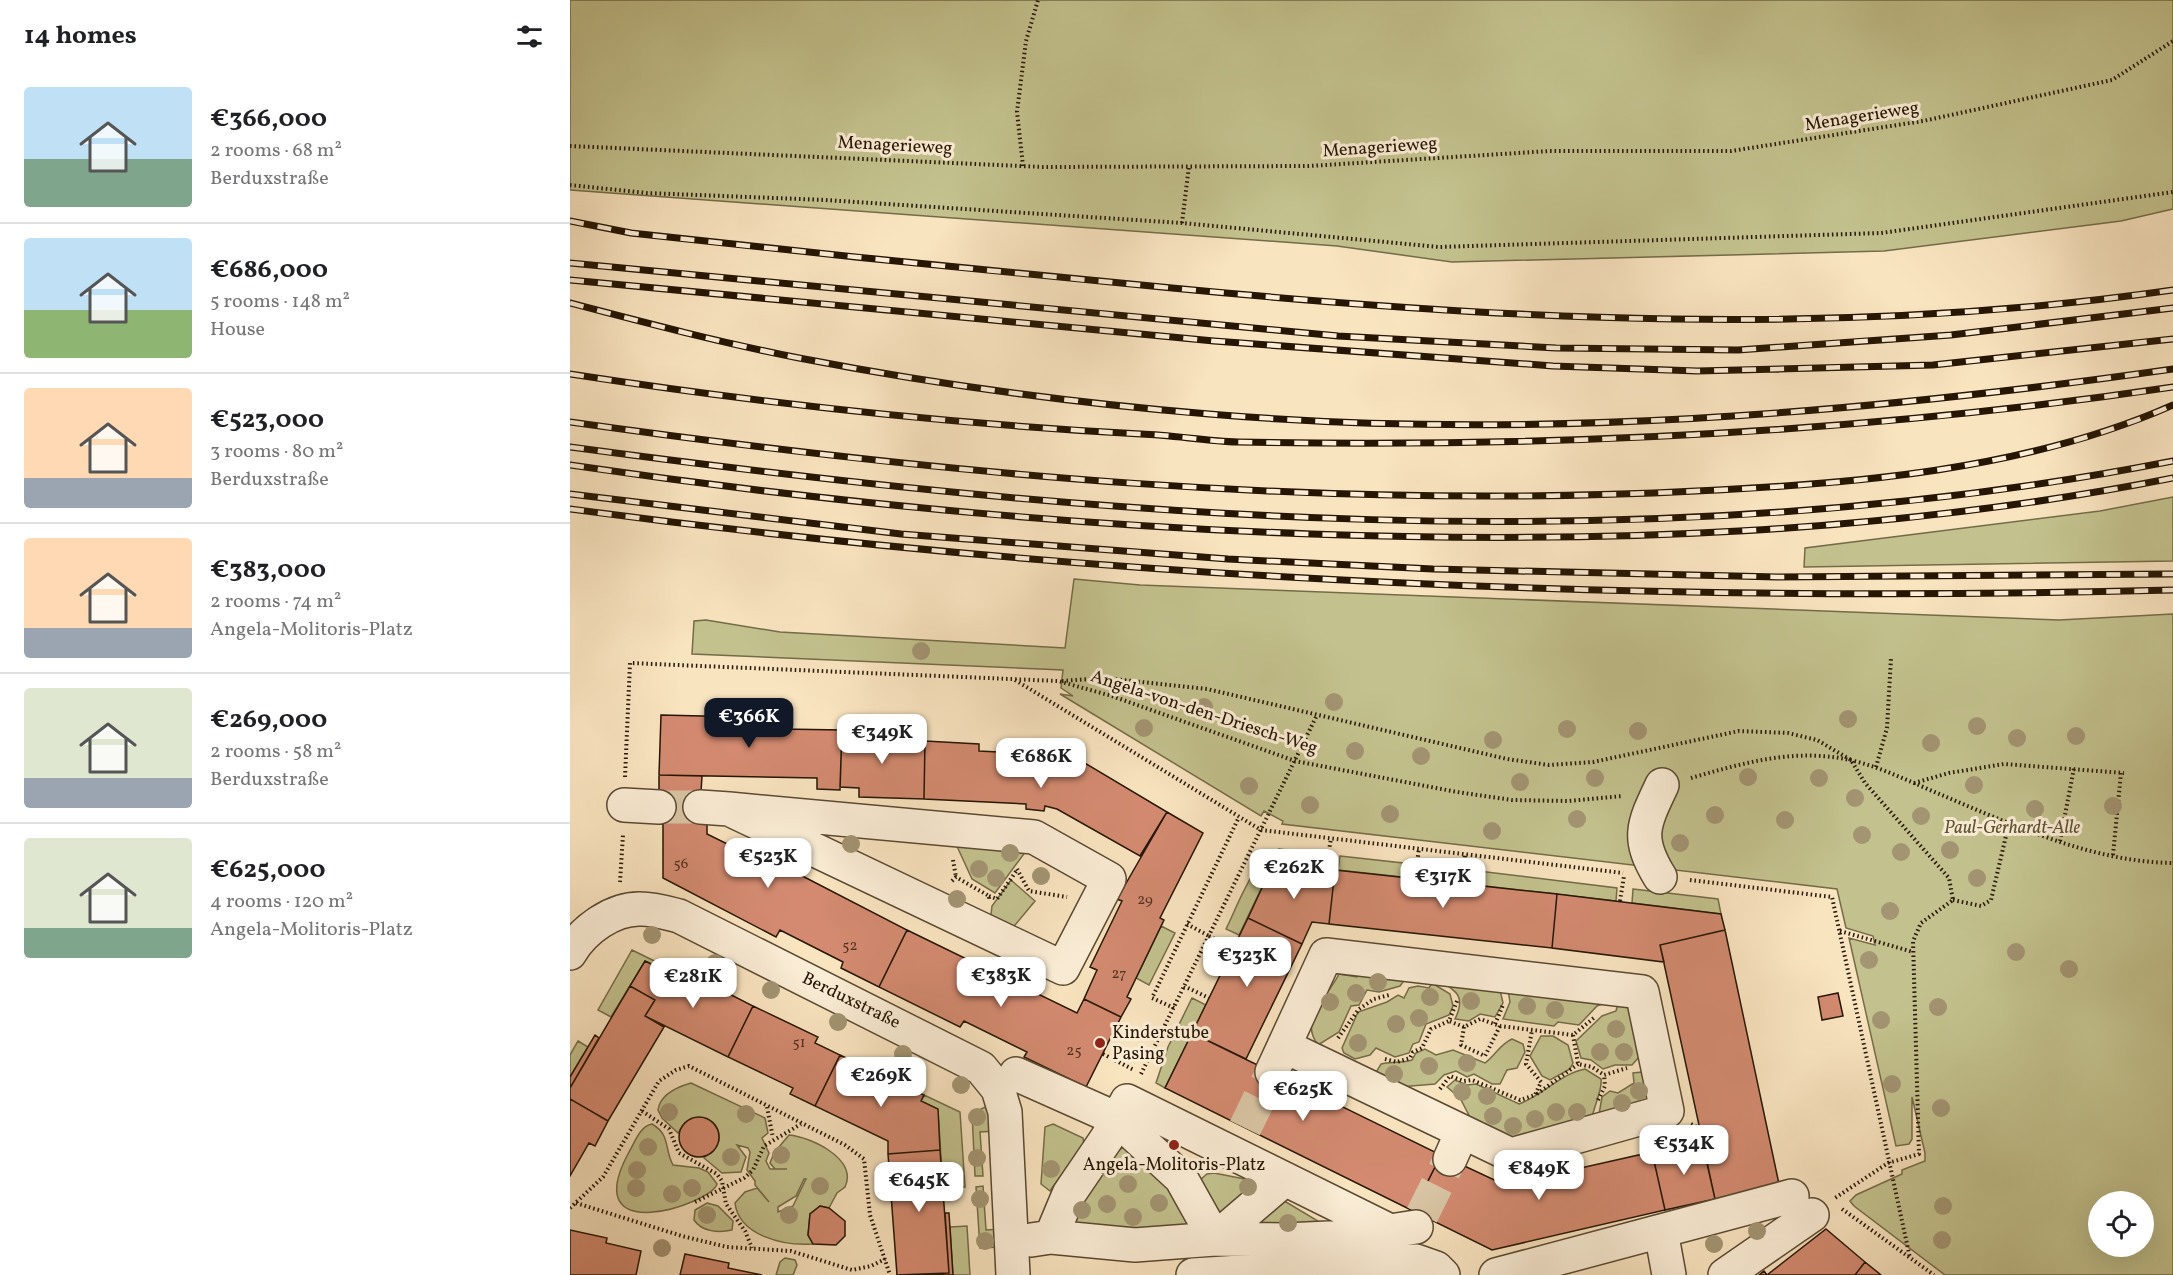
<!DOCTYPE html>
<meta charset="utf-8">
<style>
:root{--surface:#fff;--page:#f6f6f6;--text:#202124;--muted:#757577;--line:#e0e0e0;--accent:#111827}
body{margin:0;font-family:Vollkorn,serif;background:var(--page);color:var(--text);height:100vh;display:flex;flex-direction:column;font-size:22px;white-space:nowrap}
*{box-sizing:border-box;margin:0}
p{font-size:20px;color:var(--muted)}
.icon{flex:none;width:33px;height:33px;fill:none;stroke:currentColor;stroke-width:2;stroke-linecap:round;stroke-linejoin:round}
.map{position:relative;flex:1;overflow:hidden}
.side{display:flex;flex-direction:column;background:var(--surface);width:570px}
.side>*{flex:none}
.buttons{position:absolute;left:1518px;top:1191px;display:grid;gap:12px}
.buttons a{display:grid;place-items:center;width:66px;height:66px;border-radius:50%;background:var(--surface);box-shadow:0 6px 24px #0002;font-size:30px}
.price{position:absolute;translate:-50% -51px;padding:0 14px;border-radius:12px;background:#fff;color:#222;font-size:20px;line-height:39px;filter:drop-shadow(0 2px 3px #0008)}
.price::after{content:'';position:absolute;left:50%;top:36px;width:18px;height:14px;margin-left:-9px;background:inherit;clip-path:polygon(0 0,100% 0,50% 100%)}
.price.current{background:var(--accent);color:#fff}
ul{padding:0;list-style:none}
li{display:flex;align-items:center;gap:18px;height:150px;padding:0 24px}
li+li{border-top:2px solid var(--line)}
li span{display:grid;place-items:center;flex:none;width:168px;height:120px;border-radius:6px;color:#555}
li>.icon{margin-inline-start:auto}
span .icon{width:72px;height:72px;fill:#fffc;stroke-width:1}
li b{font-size:26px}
h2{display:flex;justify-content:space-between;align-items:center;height:72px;padding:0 24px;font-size:26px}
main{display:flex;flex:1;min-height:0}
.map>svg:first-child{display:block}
.green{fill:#c3c28e;stroke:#746c48;stroke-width:1.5;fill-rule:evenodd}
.building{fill:#d38a70;stroke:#251502;stroke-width:1.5}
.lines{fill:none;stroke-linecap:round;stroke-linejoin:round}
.minor-tunnel{stroke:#d9c5a4;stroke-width:33;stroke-dasharray:33 16;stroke-linecap:butt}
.minor-casing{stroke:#5a4932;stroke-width:36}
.path{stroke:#251502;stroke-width:4;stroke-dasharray:1.5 3;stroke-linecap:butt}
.minor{stroke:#fbedd6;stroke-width:33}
.rail-casing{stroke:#251502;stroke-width:7}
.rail{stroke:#fbedd6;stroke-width:4.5;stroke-dasharray:14;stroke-linecap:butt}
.tree{fill:#a39472}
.poi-dot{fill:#8f2418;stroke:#fbedd6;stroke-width:2}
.labels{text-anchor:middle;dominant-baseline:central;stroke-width:6;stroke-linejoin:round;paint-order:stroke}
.number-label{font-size:15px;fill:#50321e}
.street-label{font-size:18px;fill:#251502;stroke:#fbedd6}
.park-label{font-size:18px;font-style:italic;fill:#5c5233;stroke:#fbedd6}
.poi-label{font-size:18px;fill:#251502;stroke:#fbedd6;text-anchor:start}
</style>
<main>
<section class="side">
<h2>14 homes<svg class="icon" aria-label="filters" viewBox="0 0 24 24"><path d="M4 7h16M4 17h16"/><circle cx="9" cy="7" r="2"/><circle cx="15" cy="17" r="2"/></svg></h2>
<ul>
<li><span style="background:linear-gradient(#bfe0f5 60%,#7fa58c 0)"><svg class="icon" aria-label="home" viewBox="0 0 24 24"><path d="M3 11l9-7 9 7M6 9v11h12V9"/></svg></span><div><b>€366,000</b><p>2 rooms · 68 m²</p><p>Berduxstraße</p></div></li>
<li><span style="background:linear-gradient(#bfe0f5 60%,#8fb573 0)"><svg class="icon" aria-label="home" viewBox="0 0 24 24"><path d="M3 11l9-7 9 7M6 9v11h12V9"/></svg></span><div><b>€686,000</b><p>5 rooms · 148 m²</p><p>House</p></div></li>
<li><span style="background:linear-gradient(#ffd9b3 75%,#9aa5b1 0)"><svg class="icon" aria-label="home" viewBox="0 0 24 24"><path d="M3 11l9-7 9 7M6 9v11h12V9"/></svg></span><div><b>€523,000</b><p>3 rooms · 80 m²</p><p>Berduxstraße</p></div></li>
<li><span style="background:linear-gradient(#ffd9b3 75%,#9aa5b1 0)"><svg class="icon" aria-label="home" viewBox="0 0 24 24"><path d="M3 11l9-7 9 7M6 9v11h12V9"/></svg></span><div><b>€383,000</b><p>2 rooms · 74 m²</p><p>Angela-Molitoris-Platz</p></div></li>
<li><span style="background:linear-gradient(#dfe7d0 75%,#9aa5b1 0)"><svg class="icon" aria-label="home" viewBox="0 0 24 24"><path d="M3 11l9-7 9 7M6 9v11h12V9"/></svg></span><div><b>€269,000</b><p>2 rooms · 58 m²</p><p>Berduxstraße</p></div></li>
<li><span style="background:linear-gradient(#dfe7d0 75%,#7fa58c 0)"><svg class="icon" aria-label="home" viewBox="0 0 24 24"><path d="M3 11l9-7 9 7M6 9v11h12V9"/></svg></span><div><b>€625,000</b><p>4 rooms · 120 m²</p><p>Angela-Molitoris-Platz</p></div></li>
</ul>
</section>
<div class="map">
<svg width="1603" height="1275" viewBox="0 0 1603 1275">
<rect width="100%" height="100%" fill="#f9e4c0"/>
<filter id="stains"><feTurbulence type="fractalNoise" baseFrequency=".00333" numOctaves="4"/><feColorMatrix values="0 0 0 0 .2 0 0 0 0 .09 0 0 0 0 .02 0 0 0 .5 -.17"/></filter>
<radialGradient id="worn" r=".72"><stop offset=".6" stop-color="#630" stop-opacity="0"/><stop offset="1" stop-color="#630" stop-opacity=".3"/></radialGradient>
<path class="green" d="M0,0H1603V209L1551,221L1314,251L882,262L767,246L0,190Z
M1603,497V561L1234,567L1235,548L1530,511Z
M504,579L570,585L1489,620L1603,614V1275H1375L1284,1206L1280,1201L1286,1195L1332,1174V1170L1355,1161V1153L1342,1097V1139L1339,1144L1326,1146L1279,938L1305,945L1303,936L1276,928L1267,889L712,824L713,821L694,811L691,816L490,694L503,696L491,688L493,670L122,654L124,621L136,620L210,632L495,648ZM1528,1202H1574V1246H1528Z
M385,842L456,851L425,893L402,879Z
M709,849L751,855L749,868L704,862L669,935L656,929C669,903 682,862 709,849Z
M770,856L842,864L841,878L768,870Z
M900,870L1047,888L1046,901L898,884Z
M441,880L465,901L445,925L443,933L420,923L422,906Z
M1063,889L1148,899L1151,914L1062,903Z
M591,926L605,933L579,985L566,978Z
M62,950L117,977L116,980L75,961L41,1017L28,1010Z
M791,969L838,975L830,986L809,992L797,990L789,1005L781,1006L769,1032L748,1045C728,1019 758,997 769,974L787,977Z
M869,980L930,990L933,1003L925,1017L910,1014L899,1021L885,1019C896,997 887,991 869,980Z
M862,983L880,994L883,1006L879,1015L856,1024L849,1042L843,1044L839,1053L825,1057L806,1048L800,1055L785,1059L774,1053L772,1048L788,1012L817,1002L828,995L834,998L839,988L848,986L859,988Z
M938,990L1035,1003L1027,1006L1009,1025L988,1022L984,1026L933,1019L940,1002Z
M622,998L636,1005L595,1088L586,1083L598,1047Z
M1048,1003L1066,1012L1077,1048L1062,1065H1045L1033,1069L1021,1060L1011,1058L1006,1041L1032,1016L1046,1011Z
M971,1036H983L998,1045L1003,1063L1000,1069L980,1080L972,1076L960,1056Z
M942,1039L953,1044L955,1052L947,1068L937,1070L930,1084H922L904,1074L897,1077L886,1071L874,1075L865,1084L829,1087L805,1074L811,1064C820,1061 829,1064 842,1060L846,1053L855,1049L866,1055L883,1050L915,1063C926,1055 929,1045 942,1039Z
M8,1041L18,1047L0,1077V1055Z
M1015,1069L1031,1079C1033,1088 1024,1106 1022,1118L945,1140L903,1123L890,1098L877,1087L885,1080L897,1085L906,1084L949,1104C973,1095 990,1074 1015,1069Z
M1082,1071L1079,1104L1028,1120L1032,1097L1040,1091L1048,1093L1064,1083L1063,1073Z
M121,1083L195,1118L198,1133L192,1138L199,1153L196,1161L200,1169H217H205L200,1163L204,1153L219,1135C241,1137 288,1159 275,1187L267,1193L259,1208L250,1206L240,1214L238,1235L243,1244C214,1246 169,1236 165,1203L175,1192L187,1188L199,1202L185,1185V1181L177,1170L180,1152L178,1148L167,1145L176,1157L171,1172L152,1173L134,1158L149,1141C151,1114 120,1111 108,1133L92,1118L88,1110C90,1095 107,1087 121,1083ZM234,1179H236L223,1206L208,1212V1207L226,1196Z
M354,1095L390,1112L395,1187L373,1189L368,1110L351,1101Z
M420,1105L425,1131L410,1132L413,1176H405L402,1113Z
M82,1124C101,1135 94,1149 103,1165L129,1168L138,1172L147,1184C141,1204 6,1250 59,1152C65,1142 70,1126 82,1124Z
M483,1124L513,1138L514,1143L480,1191L471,1184L475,1127Z
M556,1146L586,1163L627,1229L504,1231L498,1211L547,1151Z
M644,1173L690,1182L652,1222L629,1181L637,1174Z
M413,1186L416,1230L430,1229L431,1247L410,1248L406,1187Z
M711,1199L753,1224L671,1228Z
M137,1203L148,1206L163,1221L162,1230C149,1233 132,1232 124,1220L125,1210Z
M397,1226L400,1275H383L380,1227Z
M215,1258L225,1260L227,1265L223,1275H206L210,1262Z"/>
<path class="building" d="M91,715L211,718V729L272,730L270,790L247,789V778L89,775Z
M272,730L315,731V740L355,741L354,799L289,797V788L270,787Z
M355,741L409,744V751L503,756L597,812L570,856L487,809L475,806L474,811L456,809V804L354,799Z
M89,775L132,776L129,823L137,824V834L212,871L215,867L337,930L309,987L271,968L273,962L210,930L206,937L93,878V824H89Z
M597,812L633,833L590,918L594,920L557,997L561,999L551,1017L514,999L527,970L520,967L552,901L547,899Z
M704,862L765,870L759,924L742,922L732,944L678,918Z
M765,870L987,894L982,948L759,924Z
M987,894L1151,914L1155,930L1090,945L1094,962L982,948Z
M678,918L732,944L676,1059L622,1033Z
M337,930L507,1013L514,999L551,1017L516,1087L454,1057L457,1052L394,1021L390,1027L309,987Z
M1155,930L1209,1184L1145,1199L1090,945Z
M75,961L137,991L140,984L183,1006L158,1057L75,1016L85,1000L60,986Z
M60,986L85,1000L75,1016L94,1027L38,1121L0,1099V1088Z
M1268,993L1273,1016L1252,1020L1248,997Z
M183,1006L248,1037L245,1043L270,1055L245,1106L220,1094L223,1088L158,1057Z
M622,1033L871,1155L843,1211L595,1088Z
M25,1035L29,1038L0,1088V1077Z
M270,1055L354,1095L351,1101L368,1109L370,1150L318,1154V1141L245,1106Z
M0,1099L38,1121L25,1146L19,1143L0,1176Z
M109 1137a20 20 0 1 1 40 0a20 20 0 1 1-40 0Z
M1132,1141L1145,1199L1095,1210L1082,1152Z
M370,1150L379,1273L327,1275L318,1154Z
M1082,1152L1095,1210L922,1250L843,1211L871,1155L935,1185Z
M250,1206L259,1208L275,1221V1236L266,1245L243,1244L238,1235L240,1214Z
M375,1213H379L383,1275H353L379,1273Z
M1256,1229L1295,1262L1285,1275H1189L1194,1271L1197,1275Z
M0,1230L37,1238L36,1243L71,1251L66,1275H0Z
M115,1254L159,1263L158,1268L192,1275H110Z
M1295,1262L1311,1275H1285Z"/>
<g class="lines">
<path class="minor-tunnel" d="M89,807H130
M675,1128L702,1072
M852,1215L880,1159"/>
<g class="minor-casing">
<path id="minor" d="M54,805L89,807
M130,807L159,809L464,837L539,879L493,968L159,809
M1090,877C1066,838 1073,825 1092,785
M0,953C13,930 43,908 71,909C83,909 97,913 109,916L411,1068L428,1089L435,1112L443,1275
M702,1072L756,955L1072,992L1097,1111L941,1155L714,1046
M446,1074L547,1119L611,1178L645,1239L715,1179
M557,1101L820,1231
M880,1159L892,1132
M1091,1231L1099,1275
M481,1237L499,1194L537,1138L557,1101
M461,1240L481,1237L565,1245L645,1239L715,1240L781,1237L846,1227
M623,1275L846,1261L866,1268L873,1275
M926,1275L1222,1196
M1155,1275L1242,1215"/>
</g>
<path class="path" d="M0,146L473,167L739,166L980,151H1161L1353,121L1542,80L1603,41
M453,166L447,112L456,41L468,0
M0,185L77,193L255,200L612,223L869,247L1311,233L1603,192
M612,223L619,166
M445,680L691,830L1053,873
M492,681L534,678L637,689L937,759L979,765L1023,762L1169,731L1218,733L1247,740L1281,760L1295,783L1379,878L1383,900L1351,923L1343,941L1349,1154L1318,1163L1265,1198
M1306,767L1317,728L1321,658
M55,777L60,663L488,681L542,696L725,761L887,792L942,800L998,801L1053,796
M1121,778C1163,766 1206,753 1251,756C1293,758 1329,777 1367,793C1441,824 1521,862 1603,863
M1344,783L1379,773L1434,764L1554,773
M1490,841L1504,768
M1543,855L1551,773
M383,860L386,877
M447,869L459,891L497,897
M756,869L761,838
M845,879L849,848
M1120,880L1262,897L1340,1258
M382,881L386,877L419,896V899
M50,882L53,835
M891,884L895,854
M419,896L427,899L447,870
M1383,900L1411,906L1421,900L1439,823
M1050,901L1054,876
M617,924L639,936
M1270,931L1343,952
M639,936L663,948
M614,986L639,998
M887,1001L879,1021L894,1027L910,1019L930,1026L1003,1035L1025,1017
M604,1008L582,998L669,817
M925,1024L933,1005
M894,1027L891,1045L915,1056L930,1026
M1003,1035L1008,1064L1022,1067L1034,1075L1057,1068
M768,1038L789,1009L804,999L819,995
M533,1054L564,1070
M815,1059L827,1062L840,1058L843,1052L852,1048L861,1029L879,1021
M571,1074L747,715
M870,1089L880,1076L894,1081L902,1080L950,1100L965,1095L971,1082L956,1064L962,1030
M967,1094L1008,1064
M1028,1100L1035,1086L1034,1075
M197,1107L203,1138
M72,1111L99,1129L109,1153L147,1174L152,1181L156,1204L175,1231L182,1248
M1121,1124L1129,1128
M125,1202L174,1178L183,1170L194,1146L231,1124
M6,1203L112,1236L157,1247L221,1251L282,1270L301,1266L315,1259
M0,1208L33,1177L89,1081L106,1070L119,1066L275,1145L294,1159L300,1215L320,1275
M1272,1209L1364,1275"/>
<use href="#minor" class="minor"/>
<g class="rail-casing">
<path id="rail" d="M0,221L61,233C241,253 422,271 602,288C935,320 1270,338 1603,290
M0,263L768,336L986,348L1168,350L1381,335L1603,308
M0,280L644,341L983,366L1127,371L1363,365L1603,339
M0,303C76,323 152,343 229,358C364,384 502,403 639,414C959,441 1286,414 1603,369
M0,374C189,403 380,424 571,434C603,435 635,441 668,442C980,448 1294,433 1603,387
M0,422C372,474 750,510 1126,491C1284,484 1457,470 1603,405
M0,447C532,518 1072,565 1603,461
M0,465C245,501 493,525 741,534C1029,544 1320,534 1603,478
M0,494L331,534L658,559L863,569L1207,577L1603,574
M0,509C531,580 1067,604 1603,590"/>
</g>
<use href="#rail" class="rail"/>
</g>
<g class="tree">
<circle cx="351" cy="651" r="9"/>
<circle cx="764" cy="702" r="9"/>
<circle cx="634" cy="707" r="9"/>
<circle cx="1278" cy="719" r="9"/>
<circle cx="1407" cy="726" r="9"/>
<circle cx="574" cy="728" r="9"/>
<circle cx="997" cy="729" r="9"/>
<circle cx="1068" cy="731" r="9"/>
<circle cx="1506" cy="736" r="9"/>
<circle cx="1447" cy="738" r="9"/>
<circle cx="923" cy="740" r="9"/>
<circle cx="1361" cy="743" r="9"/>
<circle cx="785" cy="751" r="9"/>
<circle cx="851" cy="756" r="9"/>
<circle cx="1178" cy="777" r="9"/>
<circle cx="1025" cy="778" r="9"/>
<circle cx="1249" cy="778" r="9"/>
<circle cx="950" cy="782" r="9"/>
<circle cx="1404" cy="785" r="9"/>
<circle cx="679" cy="786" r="9"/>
<circle cx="1285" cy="798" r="9"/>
<circle cx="740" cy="805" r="9"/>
<circle cx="1543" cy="806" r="9"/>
<circle cx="1465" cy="809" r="9"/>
<circle cx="820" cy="814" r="9"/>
<circle cx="1145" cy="815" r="9"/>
<circle cx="1351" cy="816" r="9"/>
<circle cx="1007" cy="819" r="9"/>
<circle cx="1215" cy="820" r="9"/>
<circle cx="922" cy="831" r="9"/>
<circle cx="1292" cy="835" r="9"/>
<circle cx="1110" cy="843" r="9"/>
<circle cx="281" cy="844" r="9"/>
<circle cx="1380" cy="850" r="9"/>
<circle cx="1331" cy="852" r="9"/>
<circle cx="440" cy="853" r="9"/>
<circle cx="409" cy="869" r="9"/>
<circle cx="471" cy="876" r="9"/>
<circle cx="426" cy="878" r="9"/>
<circle cx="1407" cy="878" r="9"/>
<circle cx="387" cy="899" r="9"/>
<circle cx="1320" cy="911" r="9"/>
<circle cx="82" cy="935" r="9"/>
<circle cx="1446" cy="952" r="9"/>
<circle cx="1299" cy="960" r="9"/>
<circle cx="145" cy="963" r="9"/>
<circle cx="1499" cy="969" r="9"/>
<circle cx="808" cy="982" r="9"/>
<circle cx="201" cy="990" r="9"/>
<circle cx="786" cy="993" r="9"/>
<circle cx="860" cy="997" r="9"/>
<circle cx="901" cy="1001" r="9"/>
<circle cx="760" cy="1002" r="9"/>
<circle cx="957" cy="1006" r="9"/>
<circle cx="1368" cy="1007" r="9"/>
<circle cx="985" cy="1010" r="9"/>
<circle cx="849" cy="1018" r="9"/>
<circle cx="1311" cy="1020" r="9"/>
<circle cx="268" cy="1022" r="9"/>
<circle cx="826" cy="1024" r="9"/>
<circle cx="1046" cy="1029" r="9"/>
<circle cx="788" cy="1043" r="9"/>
<circle cx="1030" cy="1052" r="9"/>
<circle cx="1054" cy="1052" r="9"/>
<circle cx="333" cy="1054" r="9"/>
<circle cx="897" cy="1063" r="9"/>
<circle cx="859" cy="1066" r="9"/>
<circle cx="824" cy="1074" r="9"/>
<circle cx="1322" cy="1084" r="9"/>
<circle cx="391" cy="1085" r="9"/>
<circle cx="1069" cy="1091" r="9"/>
<circle cx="892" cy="1092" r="9"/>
<circle cx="917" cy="1096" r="9"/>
<circle cx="1052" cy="1103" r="9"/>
<circle cx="1371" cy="1108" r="9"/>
<circle cx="99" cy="1112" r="9"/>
<circle cx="986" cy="1112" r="9"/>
<circle cx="1007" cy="1112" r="9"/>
<circle cx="176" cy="1114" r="9"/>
<circle cx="923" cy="1116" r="9"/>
<circle cx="407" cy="1117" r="9"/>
<circle cx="965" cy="1119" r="9"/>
<circle cx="943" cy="1126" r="9"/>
<circle cx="78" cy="1147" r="9"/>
<circle cx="211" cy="1155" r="9"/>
<circle cx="161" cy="1157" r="9"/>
<circle cx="407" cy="1158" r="9"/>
<circle cx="481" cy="1169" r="9"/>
<circle cx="539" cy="1169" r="9"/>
<circle cx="67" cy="1170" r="9"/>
<circle cx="558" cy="1184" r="9"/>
<circle cx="250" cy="1186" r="9"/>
<circle cx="678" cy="1187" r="9"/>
<circle cx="66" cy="1188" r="9"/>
<circle cx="122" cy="1188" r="9"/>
<circle cx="102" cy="1194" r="9"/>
<circle cx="410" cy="1199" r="9"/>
<circle cx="589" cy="1203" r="9"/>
<circle cx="537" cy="1204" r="9"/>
<circle cx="1373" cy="1206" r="9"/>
<circle cx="512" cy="1210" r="9"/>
<circle cx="137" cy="1215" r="9"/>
<circle cx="219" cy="1215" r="9"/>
<circle cx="563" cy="1217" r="9"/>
<circle cx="718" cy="1223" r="9"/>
<circle cx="1187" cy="1231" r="9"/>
<circle cx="1372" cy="1240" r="9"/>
<circle cx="415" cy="1241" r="9"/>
<circle cx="1144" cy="1244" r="9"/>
<circle cx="92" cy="1248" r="9"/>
</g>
<g class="poi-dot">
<circle cx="530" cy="1043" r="6"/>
<circle cx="604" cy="1145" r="6"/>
</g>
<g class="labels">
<g class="number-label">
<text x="111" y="864">56</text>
<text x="575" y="900">29</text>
<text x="280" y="946">52</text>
<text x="549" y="974">27</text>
<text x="229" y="1043">51</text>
<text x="504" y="1051">25</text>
</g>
<g class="street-label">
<text transform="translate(1292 117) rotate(-9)">Menagerieweg</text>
<text transform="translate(325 146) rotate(3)">Menagerieweg</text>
<text transform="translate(810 148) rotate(-4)">Menagerieweg</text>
<text transform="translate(634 713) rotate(18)">Angela-von-den-Driesch-Weg</text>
<text transform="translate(281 1001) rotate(26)">Berduxstraße</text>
</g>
<g class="park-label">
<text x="1442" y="828">Paul-Gerhardt-Alle</text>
</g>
<g class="poi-label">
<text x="542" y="1033">Kinderstube<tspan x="542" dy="21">Pasing</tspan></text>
<text x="604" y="1165" text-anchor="middle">Angela-Molitoris-Platz</text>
</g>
</g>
<rect width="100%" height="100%" filter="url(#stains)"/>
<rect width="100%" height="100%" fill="url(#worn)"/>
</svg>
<div class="buttons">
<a><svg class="icon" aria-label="locate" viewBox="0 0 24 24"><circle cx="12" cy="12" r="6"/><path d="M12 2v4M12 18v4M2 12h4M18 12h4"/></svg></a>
</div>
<b class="price current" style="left:179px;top:749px">€366K</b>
<b class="price" style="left:312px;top:765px">€349K</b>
<b class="price" style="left:471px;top:789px">€686K</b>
<b class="price" style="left:198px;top:889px">€523K</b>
<b class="price" style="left:724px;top:900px">€262K</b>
<b class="price" style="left:873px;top:909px">€317K</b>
<b class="price" style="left:677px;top:988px">€323K</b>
<b class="price" style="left:431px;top:1008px">€383K</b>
<b class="price" style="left:123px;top:1009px">€281K</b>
<b class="price" style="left:311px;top:1108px">€269K</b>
<b class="price" style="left:733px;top:1122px">€625K</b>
<b class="price" style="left:1114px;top:1176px">€534K</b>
<b class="price" style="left:969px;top:1201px">€849K</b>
<b class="price" style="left:349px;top:1213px">€645K</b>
</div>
</main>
